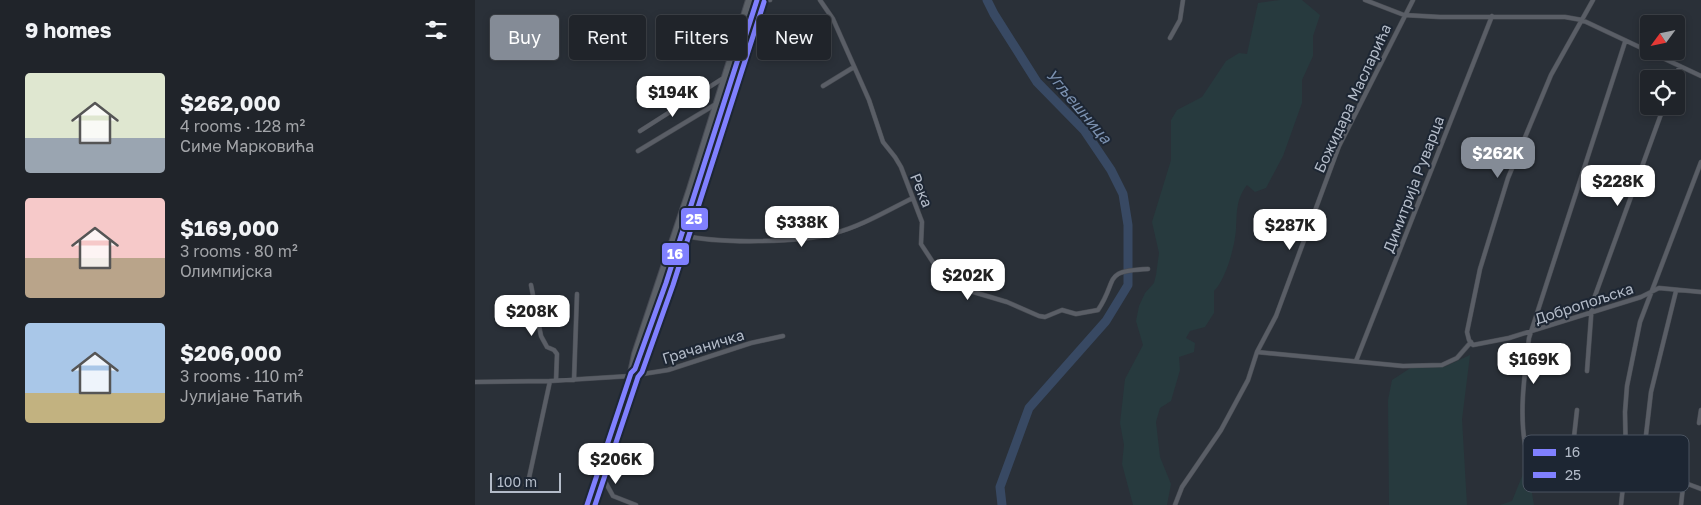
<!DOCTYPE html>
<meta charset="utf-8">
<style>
:root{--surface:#20242a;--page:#2d3036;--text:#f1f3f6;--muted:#a2a4a8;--line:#3d4147;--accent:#848b96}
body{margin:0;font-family:"Golos Text",sans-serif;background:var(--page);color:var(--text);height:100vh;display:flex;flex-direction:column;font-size:19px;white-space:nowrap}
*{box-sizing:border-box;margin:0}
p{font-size:16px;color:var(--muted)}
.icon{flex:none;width:28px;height:28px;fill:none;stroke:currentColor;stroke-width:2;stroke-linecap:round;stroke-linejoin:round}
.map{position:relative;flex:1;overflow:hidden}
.panel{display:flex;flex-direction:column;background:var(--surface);width:475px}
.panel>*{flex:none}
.hud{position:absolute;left:15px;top:15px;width:475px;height:45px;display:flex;gap:10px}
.needle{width:32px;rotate:237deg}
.tools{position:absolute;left:1165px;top:15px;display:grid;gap:10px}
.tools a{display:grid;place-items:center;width:45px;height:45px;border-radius:5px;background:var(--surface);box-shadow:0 2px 8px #0003,0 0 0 1px var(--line);font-size:25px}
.scale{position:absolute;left:15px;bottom:12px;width:71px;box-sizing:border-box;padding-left:5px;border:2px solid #b4bcc9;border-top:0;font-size:14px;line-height:18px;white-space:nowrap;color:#b4bcc9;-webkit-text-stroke:4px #1d2633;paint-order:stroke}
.price{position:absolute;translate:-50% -42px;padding:0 11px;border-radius:10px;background:#fff;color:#222;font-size:16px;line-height:32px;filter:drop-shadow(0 1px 2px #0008)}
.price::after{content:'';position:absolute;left:50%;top:30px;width:15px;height:11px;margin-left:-8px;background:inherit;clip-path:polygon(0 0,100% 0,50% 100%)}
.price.on{background:var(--accent);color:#fff}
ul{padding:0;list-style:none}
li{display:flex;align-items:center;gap:15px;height:125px;padding:0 25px}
li span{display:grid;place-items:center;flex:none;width:140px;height:100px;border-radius:5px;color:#555}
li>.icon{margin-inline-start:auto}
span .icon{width:60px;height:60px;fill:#fffc;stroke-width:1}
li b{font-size:21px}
h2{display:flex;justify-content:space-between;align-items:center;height:60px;padding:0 25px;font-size:21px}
.tag{padding:0 18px;border-radius:5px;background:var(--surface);box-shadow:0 2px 8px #0003,0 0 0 1px var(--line);font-size:18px;line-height:45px}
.tag.on{background:var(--accent);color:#fff}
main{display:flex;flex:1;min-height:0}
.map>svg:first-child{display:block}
.green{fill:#273a3e}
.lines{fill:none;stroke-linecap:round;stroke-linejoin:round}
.river{stroke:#384963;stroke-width:9}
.minor-casing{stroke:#484c53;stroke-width:5}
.primary-casing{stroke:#484c55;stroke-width:8}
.minor{stroke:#5a5e66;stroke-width:4}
.primary{stroke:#5c6168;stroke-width:6}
.bus-1-casing{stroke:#1d2633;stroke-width:9}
.bus-2-casing{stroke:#1d2633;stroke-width:9}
.bus-1{stroke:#8080ff;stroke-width:5}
.bus-2{stroke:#8080ff;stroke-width:5}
.labels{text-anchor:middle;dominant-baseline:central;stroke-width:4;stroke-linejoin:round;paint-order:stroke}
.street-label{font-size:15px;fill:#b4bcc9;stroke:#1d2633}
.water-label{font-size:16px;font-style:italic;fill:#7c92b1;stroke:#1d2633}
.key{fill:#1d2633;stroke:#4a5360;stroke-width:1}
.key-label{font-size:14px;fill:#b4bcc9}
.line-badge{stroke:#1d2633;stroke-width:2}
.badge-label{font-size:14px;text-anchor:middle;font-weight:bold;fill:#fff}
</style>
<main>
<section class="panel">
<h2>9 homes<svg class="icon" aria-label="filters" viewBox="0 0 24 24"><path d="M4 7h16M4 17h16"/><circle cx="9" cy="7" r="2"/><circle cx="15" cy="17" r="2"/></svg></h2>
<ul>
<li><span style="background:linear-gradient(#dfe7d0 65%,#9aa5b1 0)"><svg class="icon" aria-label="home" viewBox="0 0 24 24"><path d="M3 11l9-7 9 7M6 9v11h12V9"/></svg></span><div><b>$262,000</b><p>4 rooms · 128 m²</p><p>Симе Марковића</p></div></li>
<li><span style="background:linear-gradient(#f6c9c9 60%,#b9a48a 0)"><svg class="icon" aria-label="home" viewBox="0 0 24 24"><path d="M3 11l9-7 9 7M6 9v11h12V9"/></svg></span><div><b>$169,000</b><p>3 rooms · 80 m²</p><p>Олимпијска</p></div></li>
<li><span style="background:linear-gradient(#a9c7e8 70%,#c2b280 0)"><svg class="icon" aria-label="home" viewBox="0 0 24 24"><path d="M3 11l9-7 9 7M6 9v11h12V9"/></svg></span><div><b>$206,000</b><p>3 rooms · 110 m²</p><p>Јулијане Ћатић</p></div></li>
</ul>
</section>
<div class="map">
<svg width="1226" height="505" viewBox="0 0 1226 505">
<rect width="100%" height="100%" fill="#2a3038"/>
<path class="green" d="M805,0H827L845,15L838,36V56L827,80V103L808,156L791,188L780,192L772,185C761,199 762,212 761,229C760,246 751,279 739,291V313L730,327L715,331L711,338L720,343L719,352L704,357L705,370L696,401L685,408L681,422L685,457L696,484L692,505H658L647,464L649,445L645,423L650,379L668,345L661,321L664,306L670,293L679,283L681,275L684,253L677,222L696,160V120L702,110L727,97L751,61L764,53L772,54L783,3Z
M995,355L987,419L992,505H914L913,400L917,380L937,367H969Z
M1052,464L1059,505H1025L1037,501Z"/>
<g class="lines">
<path class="river" d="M512,0L519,14L562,82L609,130L636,170L648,194L653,225V269
M527,505L525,487L554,408L631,321L653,285V271"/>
<g class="minor-casing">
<path id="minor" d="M291,0H295
M345,0L358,19L394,100L408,142L420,157L426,167L447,222L446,244L465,273L485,288L532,302L564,316L570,317L587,310L601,314L623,310C644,279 626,271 673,269
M890,0L929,15L965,17H1090L1107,20L1226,76
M1118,0L1076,75L1033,178L1005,269L992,332L994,340L998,345L1034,338L1166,297L1184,288L1226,292
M695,38L705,20L708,0
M1150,42L1054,338C1050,372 1044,410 1050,444C1064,453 1084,445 1100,446C1116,447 1134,453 1150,449
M1199,79L1205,66
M348,86L379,67
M165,131L250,77
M163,151L241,104
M207,235C243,244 324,243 360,233C387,226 413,210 438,198
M56,285L66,336L72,347L79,350L82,354L81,381
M782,352L928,366L967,365L982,358L996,342
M881,361L1017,16
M1112,371L1117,304L1189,106
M99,380L102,294
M0,382L75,381L155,376L193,370L276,343L308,336
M1224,423L1226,410
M1171,435L1176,392L1201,291
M1098,446L1102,410
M1151,459L1171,463L1208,487
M122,472L127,476L138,496L161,505
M51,485L54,478L75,381
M1208,487L1213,484L1226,489
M700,505L707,487L746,430L773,380L782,352L801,316L864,146L938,0
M1146,505L1151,459L1150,412L1152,386L1165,322L1226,162
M1206,505L1208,487"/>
</g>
<g class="primary-casing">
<path id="primary" d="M156,373L160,369L191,283L282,0
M112,505L156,373L160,354L215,189L274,0"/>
</g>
<use href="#minor" class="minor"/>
<use href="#primary" class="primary"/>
<g class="bus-1-casing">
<path id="bus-1" d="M112,505L156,373L160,369L191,283L282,0"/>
</g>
<g class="bus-2-casing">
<path id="bus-2" d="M120,505L163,377L167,372L198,285L289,2"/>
</g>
<use href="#bus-1" class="bus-1"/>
<use href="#bus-2" class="bus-2"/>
</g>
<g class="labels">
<g class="street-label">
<text transform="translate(877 98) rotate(-65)">Божидара Масларића</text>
<text transform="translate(938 184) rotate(-69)">Димитрија Руварца</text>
<text transform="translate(447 190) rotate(68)">Река</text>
<text transform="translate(1109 303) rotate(-18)">Добропољска</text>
<text transform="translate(228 346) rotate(-17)">Грачаничка</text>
</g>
<g class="water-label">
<text transform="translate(604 106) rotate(50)">Угљешница</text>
</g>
</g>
<rect x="1048" y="435" width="166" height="57" rx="8" class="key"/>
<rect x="1058" y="449" width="23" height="7" fill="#8080ff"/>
<rect x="1058" y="472" width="23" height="6" fill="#8080ff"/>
<g class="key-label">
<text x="1090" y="457">16</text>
<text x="1090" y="480">25</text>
</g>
<g class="line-badge">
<rect x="205" y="207" width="29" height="24" rx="5" fill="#8080ff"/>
<rect x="186" y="242" width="29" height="24" rx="5" fill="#8080ff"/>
</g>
<g class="badge-label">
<text x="219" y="224">25</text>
<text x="200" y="259">16</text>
</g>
</svg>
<div class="tools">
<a><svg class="needle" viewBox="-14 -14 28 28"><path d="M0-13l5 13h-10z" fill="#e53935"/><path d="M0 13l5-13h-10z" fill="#a2a4a8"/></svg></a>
<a><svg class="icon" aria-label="locate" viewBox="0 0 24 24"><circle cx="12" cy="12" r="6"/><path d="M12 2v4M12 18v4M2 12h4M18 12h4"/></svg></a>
</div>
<div class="scale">100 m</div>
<b class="price" style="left:198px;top:118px">$194K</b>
<b class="price on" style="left:1023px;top:179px">$262K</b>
<b class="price" style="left:1143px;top:207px">$228K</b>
<b class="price" style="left:327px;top:248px">$338K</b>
<b class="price" style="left:815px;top:251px">$287K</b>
<b class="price" style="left:493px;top:301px">$202K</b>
<b class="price" style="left:57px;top:337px">$208K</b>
<b class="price" style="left:1059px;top:385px">$169K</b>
<b class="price" style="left:141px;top:485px">$206K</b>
<div class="hud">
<a class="tag on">Buy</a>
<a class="tag">Rent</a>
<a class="tag">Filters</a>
<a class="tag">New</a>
</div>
</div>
</main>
